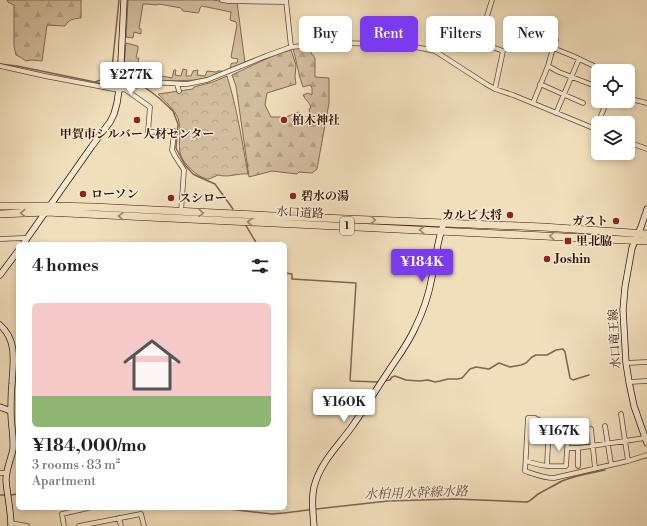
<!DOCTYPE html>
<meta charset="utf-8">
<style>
:root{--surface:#fff;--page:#f2f2f2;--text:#202124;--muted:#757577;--accent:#7c3aed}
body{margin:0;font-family:"Libre Bodoni","Noto Serif JP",serif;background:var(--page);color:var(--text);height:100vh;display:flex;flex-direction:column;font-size:15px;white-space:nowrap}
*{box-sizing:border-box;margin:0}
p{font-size:13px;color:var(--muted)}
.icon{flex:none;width:22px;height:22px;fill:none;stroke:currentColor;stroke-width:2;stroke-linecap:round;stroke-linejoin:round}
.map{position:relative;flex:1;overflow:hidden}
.drawer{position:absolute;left:16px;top:242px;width:271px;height:268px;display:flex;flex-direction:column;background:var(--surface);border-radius:6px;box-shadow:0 2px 6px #0003}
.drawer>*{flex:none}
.guide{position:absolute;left:299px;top:16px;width:288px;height:36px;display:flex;gap:8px}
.tools{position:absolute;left:591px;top:64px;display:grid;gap:8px}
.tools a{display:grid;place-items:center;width:44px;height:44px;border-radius:6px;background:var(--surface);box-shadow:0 2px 6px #0003;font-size:20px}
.price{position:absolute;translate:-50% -34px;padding:0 9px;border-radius:4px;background:#fff;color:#222;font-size:13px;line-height:26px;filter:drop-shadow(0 1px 2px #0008)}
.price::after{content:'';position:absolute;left:50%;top:24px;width:12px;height:9px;margin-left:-6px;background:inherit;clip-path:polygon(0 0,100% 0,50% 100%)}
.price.active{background:var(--accent);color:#fff}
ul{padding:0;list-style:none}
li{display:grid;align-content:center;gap:8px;height:212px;padding:0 16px}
li span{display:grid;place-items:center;height:124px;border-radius:6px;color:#555}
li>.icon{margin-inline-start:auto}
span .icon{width:72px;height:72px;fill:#fffc;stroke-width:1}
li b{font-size:17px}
h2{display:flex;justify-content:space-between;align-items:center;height:48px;padding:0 16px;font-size:17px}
.tag{padding:0 14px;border-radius:6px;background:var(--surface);box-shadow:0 2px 6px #0003;font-size:14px;line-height:36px}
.tag.active{background:var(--accent);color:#fff}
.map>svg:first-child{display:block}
.green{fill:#d1bc9d;stroke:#826852}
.forest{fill:url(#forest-firs);stroke:#826852}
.park{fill:url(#park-crowns);stroke:#826852}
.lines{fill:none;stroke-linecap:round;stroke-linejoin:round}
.stream{stroke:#7f644e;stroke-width:1.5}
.street-casing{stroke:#634734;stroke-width:5.5}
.secondary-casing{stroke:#341407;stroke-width:7}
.highway-casing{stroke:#341407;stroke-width:8}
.street{stroke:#f6ead3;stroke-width:4}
.secondary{stroke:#f6ead3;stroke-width:5.5}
.highway{stroke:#f1dfbc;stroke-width:7}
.oneway{stroke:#9c846b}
.poi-dot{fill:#8f2418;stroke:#f6ead3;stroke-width:1.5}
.labels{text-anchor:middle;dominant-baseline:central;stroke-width:3;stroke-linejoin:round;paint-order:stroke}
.shield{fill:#f6ead3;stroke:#6e5444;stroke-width:1}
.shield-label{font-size:11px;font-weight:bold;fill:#341407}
.poi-label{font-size:12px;font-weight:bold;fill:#341407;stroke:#f6ead3;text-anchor:start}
.street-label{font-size:12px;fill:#341407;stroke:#f6ead3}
.water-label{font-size:13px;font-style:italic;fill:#664a37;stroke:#f6ead3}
</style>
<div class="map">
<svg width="647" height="526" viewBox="0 0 647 526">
<defs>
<pattern id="forest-firs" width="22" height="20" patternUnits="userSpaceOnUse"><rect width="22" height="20" fill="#d1bc9d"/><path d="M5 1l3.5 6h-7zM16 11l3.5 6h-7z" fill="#b4a186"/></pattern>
<pattern id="park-crowns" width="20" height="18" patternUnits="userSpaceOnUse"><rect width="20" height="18" fill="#d1bc9d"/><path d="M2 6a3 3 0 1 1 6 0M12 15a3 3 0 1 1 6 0" fill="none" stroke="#b4a186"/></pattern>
</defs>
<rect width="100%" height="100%" fill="#f1dfbc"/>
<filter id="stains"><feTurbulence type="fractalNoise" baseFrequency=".005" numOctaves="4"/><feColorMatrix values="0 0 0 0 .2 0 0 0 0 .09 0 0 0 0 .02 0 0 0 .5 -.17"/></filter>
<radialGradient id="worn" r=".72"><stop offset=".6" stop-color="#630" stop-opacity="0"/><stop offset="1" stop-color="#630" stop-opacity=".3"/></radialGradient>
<path class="green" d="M128,0H213L226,2H237L245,63L230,69L231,64L232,63H237L238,59L232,58L231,57L237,25L236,22L230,20L231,12L202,6L200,8L199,12L198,13L183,11L181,8L159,4L156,5L147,4H143L139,28L141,29V34L134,32L133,38L126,37Z
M126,43L138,46V49L136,58H139L136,71L143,73V74L162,77V76L172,78L174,70H176L175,75L181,76L183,69L187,70L186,76H191L193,71L198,70L197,75L205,76L207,71L216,72L218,71H222V72L211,77L195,80L173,81L142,80L140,79L134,82L122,86Z"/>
<path class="forest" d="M7,0H81V18C73,19 69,19 65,26L47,25L42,61L31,60L26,61L20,57L16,55L14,46V5L8,2Z
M293,48L308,49L315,58V77L329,78V103L317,169L312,173L299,172L297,174L272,171L249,177L236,86L232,75C251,66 270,56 291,50L296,65L295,77L296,84L267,93L265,105L271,117H286L299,112L306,124L311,122L309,109L311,108C310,102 305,100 303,95L308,93L312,95V88L310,85L303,87L300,78Z"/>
<path class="park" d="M227,76C237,108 242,141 248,174C238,173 228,178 218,175C215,176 212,178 209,179C200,180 184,164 181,156C177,144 182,130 178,118C174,109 165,101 158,94L193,89L194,87L213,82Z"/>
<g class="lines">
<path class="stream" d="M0,64L17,66L90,81L117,88
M95,82C103,80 109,74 112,68L119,0
M121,87L138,82L159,98L173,111L178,124L176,148L185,165L193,174L199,177L215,184L233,209
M245,224L257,244
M285,273L292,274V279L356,283L350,380L351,381L379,382
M383,381L390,380L392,377L395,376L406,380L419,381L428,380L435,382L440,381L448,379H458L462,378L470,369L476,367L489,369L499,363L510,367L521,365L526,363L532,357L536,355H547L556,350L563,349L565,352L570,378L573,380L589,375
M0,495H6
M10,495L18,494
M220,508L272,514L284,513L316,509L388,501L455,499L527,502C533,500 535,495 540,493C547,489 555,485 562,481C576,475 591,473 605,470"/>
<g class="street-casing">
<path id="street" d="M222,0L228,1L286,2
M286,0L291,47
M492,0L479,42L503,51L495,89
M553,48L573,56L594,66
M0,66L45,76L119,90C130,89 138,84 149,82L187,84L207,80L266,56L291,47L336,43L393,44L411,46L435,51L486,84L495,89L513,95L598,130
M548,66L559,72L590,84
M177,84L179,91
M540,84L583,103
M126,90L150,107L148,132L174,131V134L172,150L175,156L184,170L181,212
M628,98L635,100L647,103
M533,103L548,66L553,48L556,40L553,35
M556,113L579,59
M598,123L607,101
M628,142L647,149
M0,239L24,238L27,239
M626,363L647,362
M629,382L647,381
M621,414L628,461
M605,426L611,464
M591,429L595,468
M567,448H578L645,438
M526,461C542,466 549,467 566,466L568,436L553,431H549
M547,466L549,422L541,421L535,418H528L525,471C534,474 544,478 554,478L628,461L647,455
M578,466V448
M0,473H7
M119,518L121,526
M11,523L27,526
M64,526L62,514L88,508
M79,526L141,514L144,526"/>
</g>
<g class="secondary-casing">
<path id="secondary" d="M647,209L641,227L632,248L625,287L623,310L626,363L629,382L634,406L647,443
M23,244L92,146L110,122L114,114L117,103L120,83L124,0
M0,275L18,251
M0,325C18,341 13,363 12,384C11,393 11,403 11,412
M0,407L8,410L11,412C11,425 14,437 13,449C11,460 6,469 6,480C7,495 11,510 11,526
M314,526C313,513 311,500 314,487C320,463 337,447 351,428C364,410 375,391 388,372C397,358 408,344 415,328C423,312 429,294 432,277C436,259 437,240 444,223"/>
</g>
<g class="highway-casing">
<path id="highway" d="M0,206H51L93,207L274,216L543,227L647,234
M0,214L46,212L647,241"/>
</g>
<use href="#street" class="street"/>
<use href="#secondary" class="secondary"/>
<use href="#highway" class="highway"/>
</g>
<defs><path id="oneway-chevron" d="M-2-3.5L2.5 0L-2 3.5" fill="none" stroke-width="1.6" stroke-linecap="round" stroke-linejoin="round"/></defs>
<g class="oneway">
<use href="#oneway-chevron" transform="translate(23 213) rotate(178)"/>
<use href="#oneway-chevron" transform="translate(201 213) rotate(3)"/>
<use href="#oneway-chevron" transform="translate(121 216) rotate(-177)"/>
<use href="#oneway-chevron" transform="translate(373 220) rotate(2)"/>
<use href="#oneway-chevron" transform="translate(250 222) rotate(-177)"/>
<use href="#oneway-chevron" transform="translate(422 230) rotate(-177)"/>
<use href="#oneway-chevron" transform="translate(552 236) rotate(-177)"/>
</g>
<g class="poi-dot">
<circle cx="137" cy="120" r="4"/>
<circle cx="284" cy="120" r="4"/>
<circle cx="83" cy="194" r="4"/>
<circle cx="293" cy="196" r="4"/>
<circle cx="171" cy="198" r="4"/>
<circle cx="510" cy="215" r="4"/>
<circle cx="616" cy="221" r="4"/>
<rect x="564" y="237" width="8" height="8" rx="2"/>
<circle cx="547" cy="259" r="4"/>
</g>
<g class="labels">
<rect class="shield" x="340" y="217" width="14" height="18" rx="3"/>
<g class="shield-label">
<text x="347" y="226">1</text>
</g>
<g class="poi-label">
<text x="292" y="120">柏木神社</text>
<text x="137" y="134" text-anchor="middle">甲賀市シルバー人材センター</text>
<text x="91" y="194">ローソン</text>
<text x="301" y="196">碧水の湯</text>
<text x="179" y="198">スシロー</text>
<text x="502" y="215" text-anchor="end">カルビ大将</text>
<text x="608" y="221" text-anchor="end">ガスト</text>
<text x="576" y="241">里北脇</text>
<text x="555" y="259">Joshin</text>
</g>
<g class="street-label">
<text transform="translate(300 213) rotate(3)">水口道路</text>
<text transform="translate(615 339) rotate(-93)">水口竜王線</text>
</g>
<g class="water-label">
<text transform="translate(416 493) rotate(-2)">水柏用水幹線水路</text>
</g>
</g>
<rect width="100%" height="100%" filter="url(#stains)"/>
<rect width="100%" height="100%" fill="url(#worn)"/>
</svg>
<div class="tools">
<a><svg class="icon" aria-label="locate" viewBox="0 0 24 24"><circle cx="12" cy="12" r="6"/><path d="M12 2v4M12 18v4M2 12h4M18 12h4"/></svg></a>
<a><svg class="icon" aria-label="layers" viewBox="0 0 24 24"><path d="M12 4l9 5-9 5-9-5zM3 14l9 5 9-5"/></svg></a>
</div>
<b class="price" style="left:131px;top:96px">¥277K</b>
<b class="price active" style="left:422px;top:283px">¥184K</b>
<b class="price" style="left:344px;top:423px">¥160K</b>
<b class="price" style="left:559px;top:452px">¥167K</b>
<div class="guide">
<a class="tag">Buy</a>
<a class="tag active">Rent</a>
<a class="tag">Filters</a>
<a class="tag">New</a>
</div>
<section class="drawer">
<h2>4 homes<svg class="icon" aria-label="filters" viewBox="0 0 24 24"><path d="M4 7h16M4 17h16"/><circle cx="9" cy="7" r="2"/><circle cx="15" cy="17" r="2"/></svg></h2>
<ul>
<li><span style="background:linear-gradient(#f6c9c9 75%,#8fb573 0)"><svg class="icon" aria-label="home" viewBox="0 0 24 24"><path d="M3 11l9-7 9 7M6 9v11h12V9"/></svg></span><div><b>¥184,000/mo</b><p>3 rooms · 83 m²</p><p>Apartment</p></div></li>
</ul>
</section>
</div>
